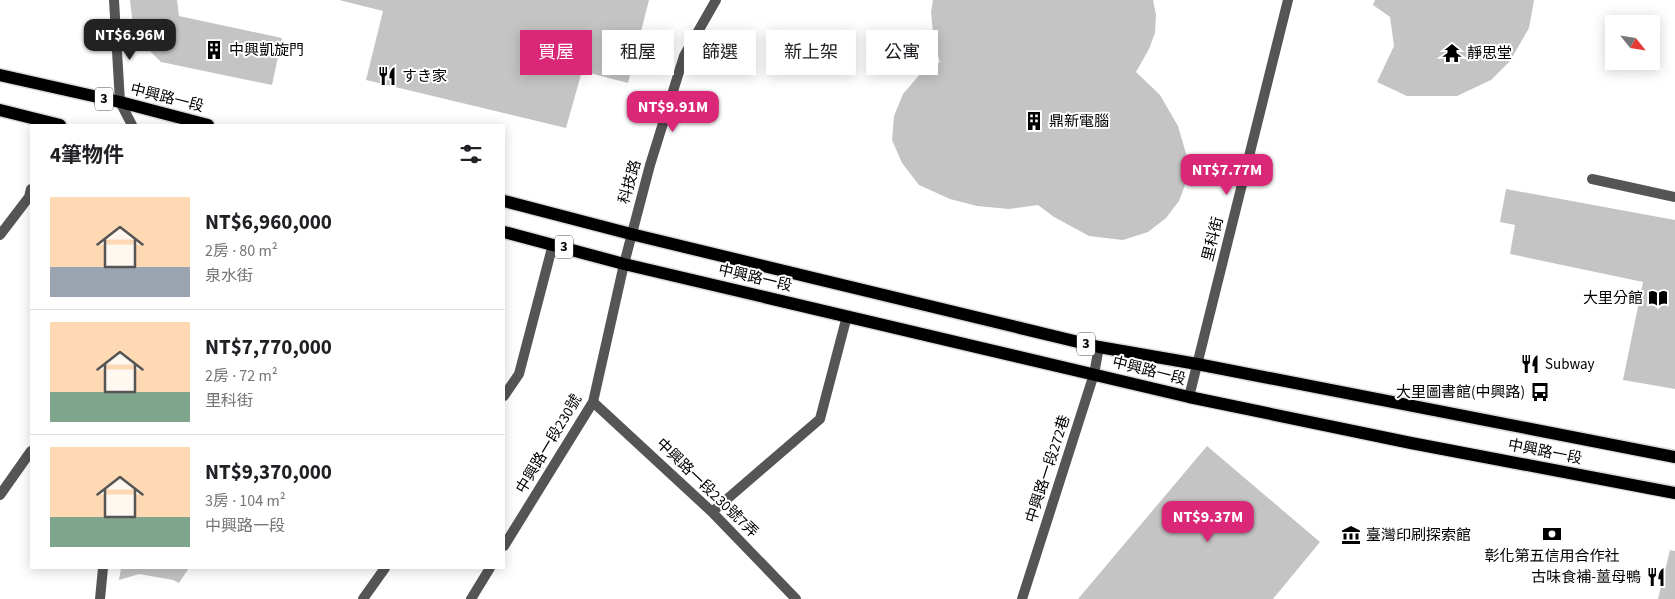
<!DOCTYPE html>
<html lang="zh-TW">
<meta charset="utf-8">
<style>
:root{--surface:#fff;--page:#f6f6f6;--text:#202124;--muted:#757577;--line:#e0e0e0;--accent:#db2777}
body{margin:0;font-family:"Source Sans 3","Noto Sans TC","Noto Sans JP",sans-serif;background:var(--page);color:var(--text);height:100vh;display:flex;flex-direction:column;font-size:19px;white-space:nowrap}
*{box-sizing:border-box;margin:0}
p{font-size:16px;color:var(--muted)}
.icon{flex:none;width:28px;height:28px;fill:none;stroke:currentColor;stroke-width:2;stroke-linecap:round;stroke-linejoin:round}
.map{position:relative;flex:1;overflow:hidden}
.details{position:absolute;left:30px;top:124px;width:475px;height:445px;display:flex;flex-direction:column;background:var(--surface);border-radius:0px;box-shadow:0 2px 12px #0003}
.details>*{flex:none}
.top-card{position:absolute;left:520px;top:30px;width:475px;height:45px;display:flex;gap:10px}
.needle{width:32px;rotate:120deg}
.fabs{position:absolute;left:1605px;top:15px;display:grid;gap:10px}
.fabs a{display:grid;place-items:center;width:55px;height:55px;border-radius:0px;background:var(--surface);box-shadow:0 2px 12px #0003;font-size:25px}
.price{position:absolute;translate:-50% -42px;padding:0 11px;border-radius:10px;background:var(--accent);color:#fff;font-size:16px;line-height:32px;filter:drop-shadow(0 1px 2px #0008)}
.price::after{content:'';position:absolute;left:50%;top:30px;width:15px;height:11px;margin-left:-8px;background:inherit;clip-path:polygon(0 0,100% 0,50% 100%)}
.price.active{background:#222;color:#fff}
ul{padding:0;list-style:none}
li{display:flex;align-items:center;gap:15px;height:125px;padding:0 20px}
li+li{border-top:1px solid var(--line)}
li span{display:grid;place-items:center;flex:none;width:140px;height:100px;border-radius:0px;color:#555}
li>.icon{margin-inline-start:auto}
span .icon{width:60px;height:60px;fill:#fffc;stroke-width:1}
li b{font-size:21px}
h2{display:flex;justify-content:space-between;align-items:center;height:60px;padding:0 20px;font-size:21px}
.chip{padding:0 18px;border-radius:0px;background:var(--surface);box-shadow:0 2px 12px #0003;font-size:18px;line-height:45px}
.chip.active{background:var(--accent);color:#fff}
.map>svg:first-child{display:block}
.building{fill:#c4c4c4}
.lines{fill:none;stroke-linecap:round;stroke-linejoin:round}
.primary-casing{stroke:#dbdbdb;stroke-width:15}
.service{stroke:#555;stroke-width:10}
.minor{stroke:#555;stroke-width:10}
.primary{stroke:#000;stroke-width:12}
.labels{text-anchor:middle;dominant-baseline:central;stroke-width:4;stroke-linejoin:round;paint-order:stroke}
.shield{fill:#fff;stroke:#4c4c4c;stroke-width:1}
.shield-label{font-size:14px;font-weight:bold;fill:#000}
.poi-label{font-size:15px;fill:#000;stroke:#fff;text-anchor:start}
.street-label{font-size:15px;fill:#000;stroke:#fff}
</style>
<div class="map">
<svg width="1675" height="599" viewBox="0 0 1675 599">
<rect width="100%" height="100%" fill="#fff"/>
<path class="building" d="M130,0H177L179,16L282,38L272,85L161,62L134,35Z
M339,0H649L628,83L582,71L566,128L366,80L383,11Z
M933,0H1153L1156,15L1155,33L1149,49L1136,72L1160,95L1178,126L1187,157V180L1179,201L1166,218L1148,232L1123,240L1089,236L1054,217L1038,205L1009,209L977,206L950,199L919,185L902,163L892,140L894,116L903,94L921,73L940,62L934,43L931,12Z
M1375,0H1534L1529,28L1510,61L1491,80L1457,96H1407L1377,82L1394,46L1390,17L1373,5Z
M1506,189L1675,220V389L1623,380L1643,282L1510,254L1515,225L1500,222Z
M1207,446L1320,542L1273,599H1078Z
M1670,550L1675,551V599H1658Z
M121,568H189L179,583L173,580L139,574L119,580Z"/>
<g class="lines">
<g class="primary-casing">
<path id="primary" d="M0,75L120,102L208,125
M0,110L60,125
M504,201L631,234L1099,347L1197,364L1675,457
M504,232L624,264L1189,397L1411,443L1675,493"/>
</g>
<path class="service" d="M1592,179L1675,197
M504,396L519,374L553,244
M593,402L712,512L796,599
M712,512L820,419L847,316
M504,546L593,402L624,264
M363,599L385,568
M471,599L490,568
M1022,599L1094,374L1099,347"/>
<path class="minor" d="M114,0L120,102L132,125
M0,235L29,197L31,189
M624,264L650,165L684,56L716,0
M1189,397L1288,0
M0,495L31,451
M100,599L103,568"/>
<use href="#primary" class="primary"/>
</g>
<defs>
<g id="building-bare" transform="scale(1.5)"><path d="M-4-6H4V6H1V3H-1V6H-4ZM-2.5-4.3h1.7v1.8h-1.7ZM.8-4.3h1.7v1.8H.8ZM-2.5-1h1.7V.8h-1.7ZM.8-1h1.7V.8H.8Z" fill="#000" stroke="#fff" stroke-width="2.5" paint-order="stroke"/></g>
<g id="temple-bare" transform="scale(1.5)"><path d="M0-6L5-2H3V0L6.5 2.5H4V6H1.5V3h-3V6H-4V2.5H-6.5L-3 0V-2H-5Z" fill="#000" stroke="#fff" stroke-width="2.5" paint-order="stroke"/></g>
<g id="restaurant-bare" transform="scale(1.5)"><path d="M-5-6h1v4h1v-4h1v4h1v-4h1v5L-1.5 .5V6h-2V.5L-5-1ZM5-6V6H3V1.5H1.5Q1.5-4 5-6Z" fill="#000" stroke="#fff" stroke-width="2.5" paint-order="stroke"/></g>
<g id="library-bare" transform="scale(1.5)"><path d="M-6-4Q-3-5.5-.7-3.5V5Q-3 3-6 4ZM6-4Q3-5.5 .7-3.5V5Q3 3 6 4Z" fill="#000" stroke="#fff" stroke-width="2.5" paint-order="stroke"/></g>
<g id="bus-bare" transform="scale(1.5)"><path d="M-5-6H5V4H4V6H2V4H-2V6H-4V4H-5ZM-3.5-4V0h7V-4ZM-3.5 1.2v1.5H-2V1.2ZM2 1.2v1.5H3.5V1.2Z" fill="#000" stroke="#fff" stroke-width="2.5" paint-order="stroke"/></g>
<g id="bank-bare" transform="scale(1.5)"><path d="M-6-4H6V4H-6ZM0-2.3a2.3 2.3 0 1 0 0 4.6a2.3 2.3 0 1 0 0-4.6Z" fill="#000" stroke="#fff" stroke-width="2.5" paint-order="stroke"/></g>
<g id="museum-bare" transform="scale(1.5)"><path d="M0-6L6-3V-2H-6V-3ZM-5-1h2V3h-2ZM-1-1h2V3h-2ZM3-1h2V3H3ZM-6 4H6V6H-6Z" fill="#000" stroke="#fff" stroke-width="2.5" paint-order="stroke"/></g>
</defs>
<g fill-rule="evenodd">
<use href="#building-bare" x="214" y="50"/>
<use href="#temple-bare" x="1452" y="53"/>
<use href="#restaurant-bare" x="387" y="76"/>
<use href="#building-bare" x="1034" y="121"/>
<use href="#library-bare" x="1658" y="298"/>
<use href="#restaurant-bare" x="1530" y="364"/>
<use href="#bus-bare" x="1540" y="392"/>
<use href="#bank-bare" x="1552" y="534"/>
<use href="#museum-bare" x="1351" y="535"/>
<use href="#restaurant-bare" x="1656" y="577"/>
</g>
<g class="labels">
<g class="shield">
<rect x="95" y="87.5" width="18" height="23" rx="4"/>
<rect x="555" y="235.5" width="18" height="23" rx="4"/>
<rect x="1077" y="332.5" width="18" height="23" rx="4"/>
</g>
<g class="shield-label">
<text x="104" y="99">3</text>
<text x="564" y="247">3</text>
<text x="1086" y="344">3</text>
</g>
<g class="poi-label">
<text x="229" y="50">中興凱旋門</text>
<text x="1467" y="53">靜思堂</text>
<text x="402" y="76">すき家</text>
<text x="1049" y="121">鼎新電腦</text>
<text x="1643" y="298" text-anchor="end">大里分館</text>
<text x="1545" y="364">Subway</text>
<text x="1525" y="392" text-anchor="end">大里圖書館(中興路)</text>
<text x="1366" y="535">臺灣印刷探索館</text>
<text x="1552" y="556" text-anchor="middle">彰化第五信用合作社</text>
<text x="1641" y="577" text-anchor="end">古味食補-薑母鴨</text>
</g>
<g class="street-label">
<text transform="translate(167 98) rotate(14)">中興路一段</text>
<text transform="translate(630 182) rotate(-74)">科技路</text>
<text transform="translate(1213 239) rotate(-76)">里科街</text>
<text transform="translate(755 278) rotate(13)">中興路一段</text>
<text transform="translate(1149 371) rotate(14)">中興路一段</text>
<text transform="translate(549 444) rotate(-59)">中興路一段230號</text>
<text transform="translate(1545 452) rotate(11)">中興路一段</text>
<text transform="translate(1048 469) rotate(-72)">中興路一段272巷</text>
<text transform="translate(707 488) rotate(44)">中興路一段230號7弄</text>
</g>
</g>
</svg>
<div class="fabs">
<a><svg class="needle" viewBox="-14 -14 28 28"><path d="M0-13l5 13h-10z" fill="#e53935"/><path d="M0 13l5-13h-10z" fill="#757577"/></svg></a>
</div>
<b class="price active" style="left:130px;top:61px">NT$6.96M</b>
<b class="price" style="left:673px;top:133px">NT$9.91M</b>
<b class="price" style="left:1227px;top:196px">NT$7.77M</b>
<b class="price" style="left:1208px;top:543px">NT$9.37M</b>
<div class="top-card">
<a class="chip active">買屋</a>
<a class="chip">租屋</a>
<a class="chip">篩選</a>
<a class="chip">新上架</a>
<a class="chip">公寓</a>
</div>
<section class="details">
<h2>4筆物件<svg class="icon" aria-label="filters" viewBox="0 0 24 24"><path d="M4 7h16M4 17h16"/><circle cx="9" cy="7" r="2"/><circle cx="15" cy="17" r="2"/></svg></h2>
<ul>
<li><span style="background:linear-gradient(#ffd9b3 70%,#9aa5b1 0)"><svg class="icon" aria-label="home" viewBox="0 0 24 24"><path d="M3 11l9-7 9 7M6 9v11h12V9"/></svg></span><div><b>NT$6,960,000</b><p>2房 · 80 m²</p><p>泉水街</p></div></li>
<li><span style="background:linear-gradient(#ffd9b3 70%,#7fa58c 0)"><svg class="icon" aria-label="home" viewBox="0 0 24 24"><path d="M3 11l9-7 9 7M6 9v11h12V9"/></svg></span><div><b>NT$7,770,000</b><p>2房 · 72 m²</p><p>里科街</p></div></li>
<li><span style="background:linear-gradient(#ffd9b3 70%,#7fa58c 0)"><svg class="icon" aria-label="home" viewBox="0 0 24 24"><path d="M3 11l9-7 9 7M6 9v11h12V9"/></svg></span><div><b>NT$9,370,000</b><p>3房 · 104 m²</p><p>中興路一段</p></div></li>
</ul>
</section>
</div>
